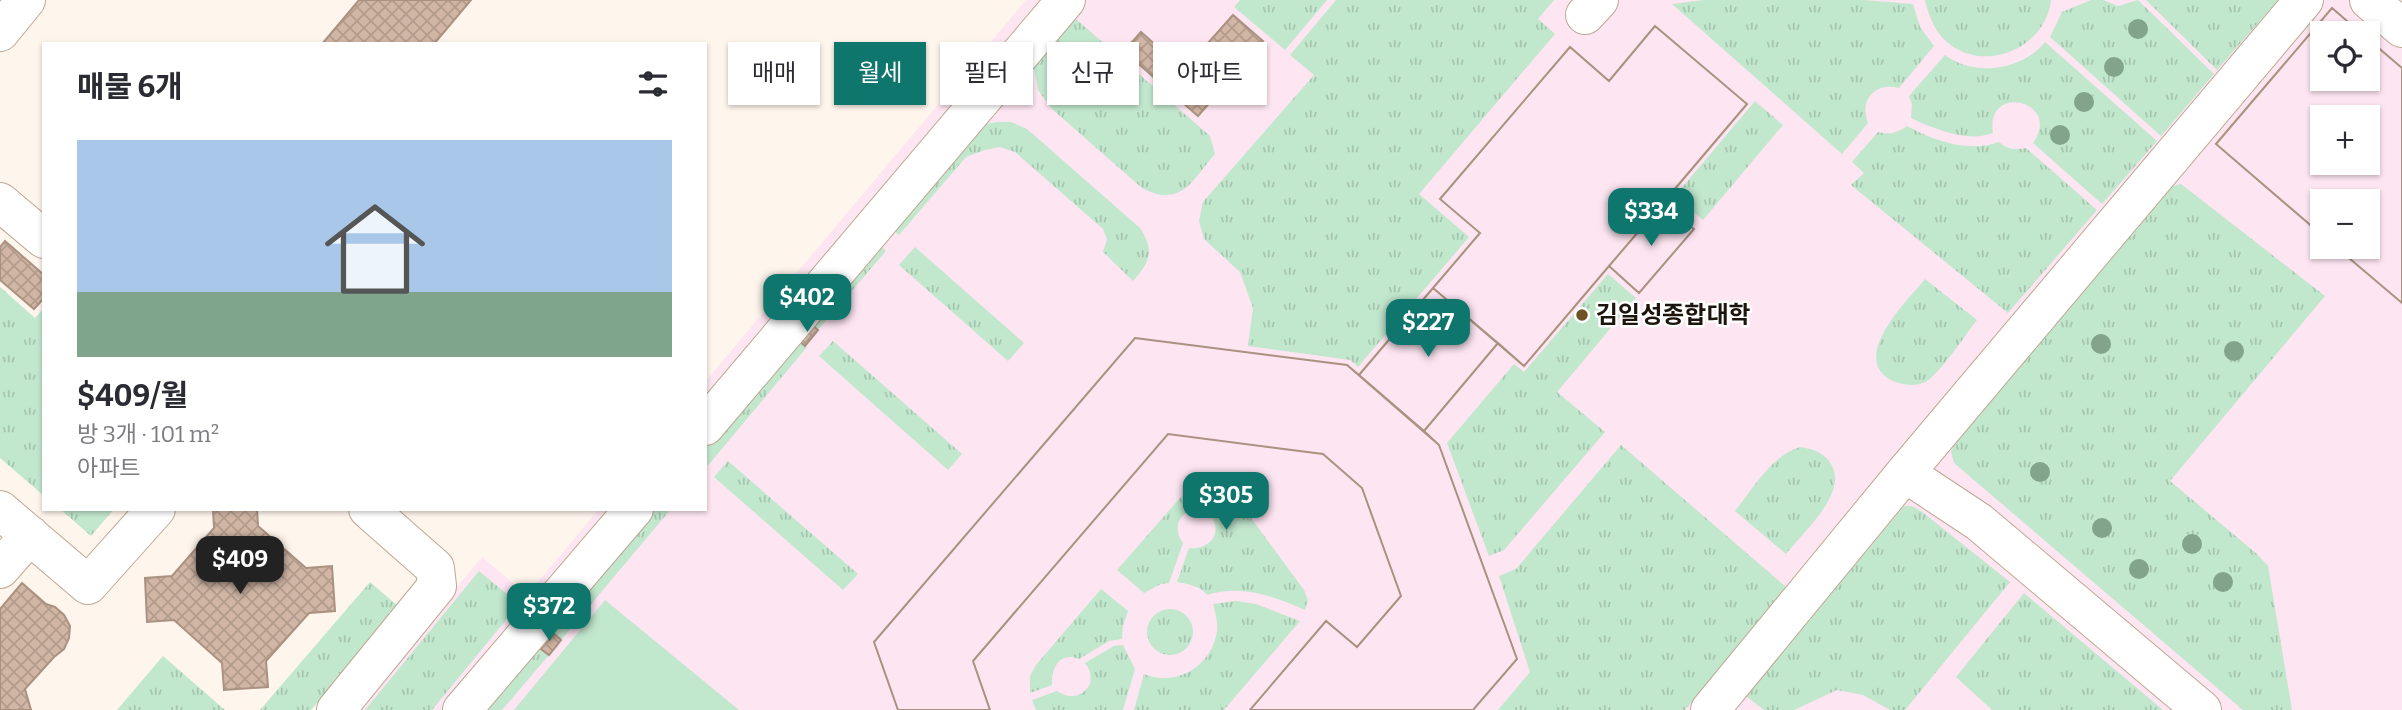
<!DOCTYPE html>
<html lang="ko">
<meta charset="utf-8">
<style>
:root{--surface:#fff;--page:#f2f2f3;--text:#2b2b33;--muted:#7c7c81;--accent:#0f766e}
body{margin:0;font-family:Bitter,"Noto Sans KR",serif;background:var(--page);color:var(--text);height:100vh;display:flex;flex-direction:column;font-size:26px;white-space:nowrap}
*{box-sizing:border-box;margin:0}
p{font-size:23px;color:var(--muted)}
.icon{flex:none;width:38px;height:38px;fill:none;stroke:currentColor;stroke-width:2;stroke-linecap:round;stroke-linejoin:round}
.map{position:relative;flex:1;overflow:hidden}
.details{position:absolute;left:42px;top:42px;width:665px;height:469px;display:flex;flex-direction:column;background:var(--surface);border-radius:0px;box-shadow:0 2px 5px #0004}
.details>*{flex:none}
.guide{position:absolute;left:728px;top:42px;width:665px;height:63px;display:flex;gap:14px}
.fabs{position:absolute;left:2310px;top:21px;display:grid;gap:14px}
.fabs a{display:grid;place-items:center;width:70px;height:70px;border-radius:0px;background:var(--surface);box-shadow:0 2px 5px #0004;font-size:35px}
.price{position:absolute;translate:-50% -60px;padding:0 16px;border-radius:14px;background:var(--accent);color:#fff;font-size:23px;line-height:46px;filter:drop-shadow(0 2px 4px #0008)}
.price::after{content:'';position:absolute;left:50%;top:42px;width:21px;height:16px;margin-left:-10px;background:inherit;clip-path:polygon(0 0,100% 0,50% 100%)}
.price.selected{background:#222;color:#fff}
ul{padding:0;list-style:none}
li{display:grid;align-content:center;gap:14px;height:371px;padding:0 35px}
li span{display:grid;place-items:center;height:217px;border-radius:0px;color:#555}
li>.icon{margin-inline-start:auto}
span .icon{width:126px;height:126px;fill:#fffc;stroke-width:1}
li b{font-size:30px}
h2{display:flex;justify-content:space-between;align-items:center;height:84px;padding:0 35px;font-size:30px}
.pill{padding:0 24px;border-radius:0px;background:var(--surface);box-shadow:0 2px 5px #0004;font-size:24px;line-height:63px}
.pill.selected{background:var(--accent);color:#fff}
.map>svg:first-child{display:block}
.education{fill:#fde5f1;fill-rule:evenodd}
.grass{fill:url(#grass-tufts)}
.park{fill:#c1e7cd}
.building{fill:url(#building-cross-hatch);stroke:#ab9180;stroke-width:2;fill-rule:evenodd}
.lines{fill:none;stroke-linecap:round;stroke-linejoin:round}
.minor-casing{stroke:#bea893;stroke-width:40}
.minor{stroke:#fff;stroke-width:38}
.tree{fill:#81a48b}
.poi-dot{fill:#6e5124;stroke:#fff;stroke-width:2.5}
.labels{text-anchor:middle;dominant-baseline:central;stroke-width:5;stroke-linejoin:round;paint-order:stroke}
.poi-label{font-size:24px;font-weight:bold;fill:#1d150d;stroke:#fff;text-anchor:start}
</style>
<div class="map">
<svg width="2402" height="710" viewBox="0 0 2402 710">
<defs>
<pattern id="grass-tufts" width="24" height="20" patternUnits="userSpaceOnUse" patternTransform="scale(1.75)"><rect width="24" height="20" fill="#c1e7cd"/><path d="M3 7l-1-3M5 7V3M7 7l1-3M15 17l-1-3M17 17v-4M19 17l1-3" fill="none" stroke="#a5c5af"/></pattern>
<pattern id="building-cross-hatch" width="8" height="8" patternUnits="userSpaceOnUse" patternTransform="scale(1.75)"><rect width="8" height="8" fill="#d1b6a5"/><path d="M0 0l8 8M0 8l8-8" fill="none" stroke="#b39c8d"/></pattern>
</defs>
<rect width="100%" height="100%" fill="#fef5ec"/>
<path class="education" d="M1026,0H2402V710H356L482,557L527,595L599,509H705V382ZM2322,33H2368V79H2322ZM2322,117H2368V163H2322ZM2322,201H2368V247H2322Z"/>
<path class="grass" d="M1240,0H1327L1285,50L1234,7Z
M1336,0H1554L1538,19L1555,34L1419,194L1469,237L1358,367L1350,360L1248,346L1253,308L1240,272L1204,239L1199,221L1203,202L1314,75L1290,55Z
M1704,0H1863L1913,4L1920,27L1934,46L1899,88C1875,82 1859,100 1868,123L1842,154L1672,4Z
M1925,0H2051C2046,46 1990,72 1952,46C1936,35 1929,18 1925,0Z
M2091,0H2103L2118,6L2138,0L2214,74L2161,136L2050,37L2062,12Z
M2146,0H2278L2217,70Z
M1069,13L1210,136L1215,154C1191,182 1181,208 1142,188L1052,109L1038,90L1034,68L1042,44Z
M2045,42L2157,141L2102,204L2033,143C2063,101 1985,82 1993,133C1967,143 1935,129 1911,118L1912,105L1909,96L1945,55C1974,77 2022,71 2045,42Z
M1755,101L1783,125L1703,220L1675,196Z
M998,122H1011L1027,129L1140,228C1155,251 1150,262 1133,281L1103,252L1107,239L1103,229L1015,152L1000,147L985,150L966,157L899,235L890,227L984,124Z
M1907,126C1934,141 1969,153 1999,142C2008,150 2015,150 2026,148L2097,210L2008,313L1851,185L1864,173L1852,162L1878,132C1890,135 1897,133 1907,126Z
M2181,184L2325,296L2170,481L2257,554L2268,566L2292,710H2243L1954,463L1951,452L1956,440L2170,187Z
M877,243L886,251L818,330L810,323Z
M915,247L1024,343L1008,361L899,265Z
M1608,274L1636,298L1557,392L1605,432L1504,550L1489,556L1447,443L1514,364L1524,372Z
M1925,279L1977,320C1965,335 1940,374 1925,382C1915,387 1903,385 1893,381C1847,359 1908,300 1925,279Z
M0,287L35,318L44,308V496L0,458Z
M796,338L807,347L705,469V446Z
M833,341L962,454L948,470L819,356Z
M1621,445L1786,587L1685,710H1498L1530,672L1499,576L1516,569Z
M1800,447C1812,449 1821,451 1829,461C1852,490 1804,531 1786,554L1735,511C1753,489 1771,456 1800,447Z
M728,461L858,574L843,590L714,477Z
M1206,485L1205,502L1201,510C1180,508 1171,528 1183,543L1169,583L1161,584L1144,593L1117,570L1180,498L1195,487Z
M1214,486L1237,499L1304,590L1308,600L1305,610C1274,596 1241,584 1207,595C1201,586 1187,584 1177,582L1189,548C1211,551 1225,530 1208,513L1214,493Z
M1904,506H1912L1921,511L2010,582L1905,710H1890L1863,695L1837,690L1794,710H1764L1746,696Z
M60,509H114L91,536Z
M652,509H671L561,640L550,630Z
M479,571L519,604L432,710H365Z
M370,582L399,607L311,710H260Z
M1101,589L1128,611L1123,626L1122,639L1109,641L1079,659C1060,651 1051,668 1052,685L1030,693V676L1036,665Z
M2024,593L2163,710H1992L1956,677Z
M1236,601L1256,604L1300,621L1224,710H1134L1144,674C1174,687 1209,668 1216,636C1219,626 1216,615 1213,604Z
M1147 632a23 23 0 1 1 46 0a23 23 0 1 1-46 0Z
M1123,645L1135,669L1123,710H1036L1032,700L1057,691C1078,706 1102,684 1085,663L1114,646Z
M537,646L549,655L502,710H484Z
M163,656L225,710H117Z"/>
<path class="park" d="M605,600L739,710H514Z"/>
<path class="building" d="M359,0H471L434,44H322Z
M2332,8L2361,33H2322V79H2368V39L2402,68V303L2336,247H2368V201H2322V235L2216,144ZM2322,117H2368V163H2322Z
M2332,8L2361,33H2322V79H2368V39L2402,68V303L2336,247H2368V201H2322V235L2216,144ZM2322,117H2368V163H2322Z
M1233,15L1263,41L1198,116L1167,89Z
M1655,26L1747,104L1663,203L1694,229L1639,293L1609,266L1524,366L1498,343L1424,431L1439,445L1517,659L1473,710H1250L1326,621L1357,647L1401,596L1362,488L1323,454L1168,434L973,661L990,710H898L874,642L1135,338L1347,365L1359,375L1480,233L1440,199L1570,47L1609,81Z
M1655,26L1747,104L1524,366L1433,288L1480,233L1440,199L1570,47L1609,81Z
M1141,32L1184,70L1167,89L1124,51Z
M1663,203L1694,229L1639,293L1609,266Z
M5,241L44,275V298L34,309L0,280V247Z
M1433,288L1498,343L1424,431L1359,375Z
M810,323L818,330L805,346L796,338Z
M1135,338L1347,365L1439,445L1517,659L1473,710H1250L1326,621L1357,647L1401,596L1362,488L1323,454L1168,434L973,661L990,710H898L874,642Z
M213,509H257L258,526L306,568L332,566L335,611L309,613L266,661L268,687L224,690L222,663L174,620L147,622L145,578L172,576L214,528Z
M22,583L46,604L55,607L64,615L70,626L69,638L64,649L54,657L25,689L31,710H0V609Z
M550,630L561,640L549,655L537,646Z"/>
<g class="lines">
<g class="minor-casing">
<path id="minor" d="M2369,0L2402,28
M1585,15L1599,0
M0,32L26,0
M0,202L44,239
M705,426L1066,0
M0,510L88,585L156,509
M0,569L30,535
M336,710L437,586L435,568L368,509
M462,710L634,509
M1710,710L1905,473
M2202,710L1979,522L1905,473L2304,0"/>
</g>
<use href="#minor" class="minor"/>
</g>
<g class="tree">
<circle cx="2138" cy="29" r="10"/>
<circle cx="2114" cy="67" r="10"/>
<circle cx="2084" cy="102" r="10"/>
<circle cx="2060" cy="135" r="10"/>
<circle cx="2101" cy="344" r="10"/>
<circle cx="2234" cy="351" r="10"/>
<circle cx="2040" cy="472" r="10"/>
<circle cx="2102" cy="528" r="10"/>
<circle cx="2192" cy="544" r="10"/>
<circle cx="2139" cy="569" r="10"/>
<circle cx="2223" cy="582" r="10"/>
</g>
<circle class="poi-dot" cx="1582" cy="315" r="7"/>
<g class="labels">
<g class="poi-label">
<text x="1596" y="315">김일성종합대학</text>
</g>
</g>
</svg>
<div class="fabs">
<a><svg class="icon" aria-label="locate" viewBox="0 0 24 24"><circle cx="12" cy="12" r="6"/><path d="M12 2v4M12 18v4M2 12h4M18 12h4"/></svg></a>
<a>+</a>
<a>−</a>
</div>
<b class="price" style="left:1651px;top:248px">$334</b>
<b class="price" style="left:807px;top:334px">$402</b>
<b class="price" style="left:1428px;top:359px">$227</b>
<b class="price" style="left:1226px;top:532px">$305</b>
<b class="price selected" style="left:240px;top:596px">$409</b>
<b class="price" style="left:549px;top:643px">$372</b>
<div class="guide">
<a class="pill">매매</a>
<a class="pill selected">월세</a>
<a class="pill">필터</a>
<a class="pill">신규</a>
<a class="pill">아파트</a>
</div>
<section class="details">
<h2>매물 6개<svg class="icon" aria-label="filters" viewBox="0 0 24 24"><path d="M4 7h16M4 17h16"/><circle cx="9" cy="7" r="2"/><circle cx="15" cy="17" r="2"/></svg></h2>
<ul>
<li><span style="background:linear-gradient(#a9c7e8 70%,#7fa58c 0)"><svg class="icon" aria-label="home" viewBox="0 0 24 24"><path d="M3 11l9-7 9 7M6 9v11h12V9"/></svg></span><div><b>$409/월</b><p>방 3개 · 101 m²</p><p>아파트</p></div></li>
</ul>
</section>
</div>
